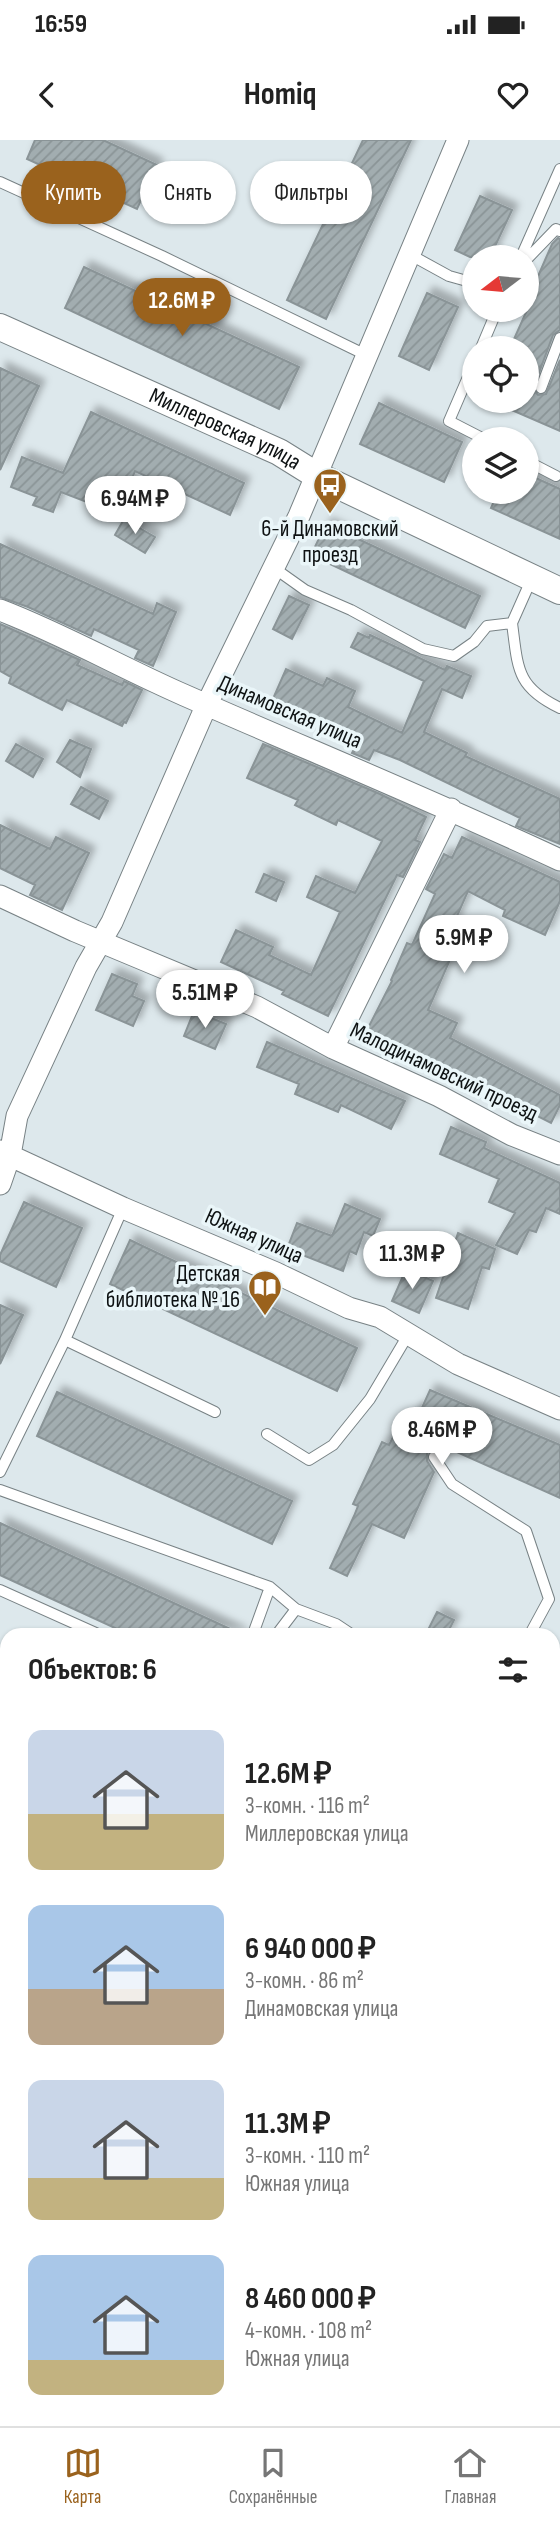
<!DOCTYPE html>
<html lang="ru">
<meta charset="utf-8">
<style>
:root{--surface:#fff;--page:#f6f6f6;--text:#222;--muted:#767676;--line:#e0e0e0;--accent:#9a621d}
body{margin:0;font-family:"Sofia Sans Condensed",sans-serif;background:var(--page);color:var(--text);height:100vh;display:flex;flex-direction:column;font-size:26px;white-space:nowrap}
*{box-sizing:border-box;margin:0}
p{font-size:23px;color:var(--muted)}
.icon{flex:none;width:38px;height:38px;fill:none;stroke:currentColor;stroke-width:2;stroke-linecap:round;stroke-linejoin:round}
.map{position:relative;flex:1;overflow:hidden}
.drawer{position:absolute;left:0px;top:1488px;width:560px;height:800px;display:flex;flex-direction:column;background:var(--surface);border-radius:21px 21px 0 0;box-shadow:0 2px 5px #0004}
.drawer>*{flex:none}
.hud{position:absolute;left:21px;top:21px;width:518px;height:63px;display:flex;gap:14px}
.needle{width:46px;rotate:254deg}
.buttons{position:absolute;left:462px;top:105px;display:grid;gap:14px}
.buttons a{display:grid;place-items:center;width:77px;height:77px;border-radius:50%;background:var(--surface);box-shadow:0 2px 5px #0004;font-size:35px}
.price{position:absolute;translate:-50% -60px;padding:0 16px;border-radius:24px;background:#fff;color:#222;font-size:23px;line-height:46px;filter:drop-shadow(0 2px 4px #0008)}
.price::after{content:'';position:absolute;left:50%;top:42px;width:21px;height:16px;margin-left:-10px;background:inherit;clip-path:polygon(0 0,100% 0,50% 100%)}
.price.active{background:var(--accent);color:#fff}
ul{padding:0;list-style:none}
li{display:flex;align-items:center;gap:21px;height:175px;padding:0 28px}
li span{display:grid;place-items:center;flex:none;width:196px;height:140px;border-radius:14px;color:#555}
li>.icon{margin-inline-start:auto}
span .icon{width:84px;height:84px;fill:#fffc;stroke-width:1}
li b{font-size:30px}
h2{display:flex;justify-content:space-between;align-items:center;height:84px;padding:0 28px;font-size:30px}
.pill{padding:0 24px;border-radius:32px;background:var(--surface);box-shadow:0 2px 5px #0004;font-size:24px;line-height:63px}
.pill.active{background:var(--accent);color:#fff}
.status{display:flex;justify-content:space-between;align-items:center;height:49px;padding:0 35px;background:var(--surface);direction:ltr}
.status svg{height:19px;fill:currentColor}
header{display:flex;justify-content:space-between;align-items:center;height:91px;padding:0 28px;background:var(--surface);font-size:32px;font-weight:700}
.tab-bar{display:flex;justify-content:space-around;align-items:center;height:98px;border-top:2px solid var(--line);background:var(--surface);font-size:19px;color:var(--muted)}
.tab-bar a{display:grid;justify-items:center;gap:4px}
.tab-bar .active{color:var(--accent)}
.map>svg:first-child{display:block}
.building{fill:url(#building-hatch);stroke:#8a9497;stroke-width:2;filter:url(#shadow)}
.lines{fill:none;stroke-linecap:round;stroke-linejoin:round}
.service-casing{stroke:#788285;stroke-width:12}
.minor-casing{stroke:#788285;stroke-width:23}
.tertiary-casing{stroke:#788285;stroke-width:28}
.service{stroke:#fff;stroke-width:10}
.minor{stroke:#fff;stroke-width:21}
.tertiary{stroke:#fff;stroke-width:26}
.labels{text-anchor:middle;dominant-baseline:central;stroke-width:7;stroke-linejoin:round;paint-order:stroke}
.street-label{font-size:23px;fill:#0e1213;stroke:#eaf6f9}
.poi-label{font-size:23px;fill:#0e1213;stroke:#eaf6f9}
</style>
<div class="status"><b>16:59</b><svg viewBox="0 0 49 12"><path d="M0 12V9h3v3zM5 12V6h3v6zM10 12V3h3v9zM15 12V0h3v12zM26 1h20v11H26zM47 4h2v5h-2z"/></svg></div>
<header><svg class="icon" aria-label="back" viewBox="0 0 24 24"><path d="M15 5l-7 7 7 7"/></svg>Homiq<svg class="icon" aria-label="heart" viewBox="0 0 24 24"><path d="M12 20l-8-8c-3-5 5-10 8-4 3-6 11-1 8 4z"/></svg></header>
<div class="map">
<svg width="560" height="2286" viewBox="0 0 560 2286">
<defs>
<pattern id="building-hatch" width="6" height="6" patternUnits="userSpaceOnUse" patternTransform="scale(1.75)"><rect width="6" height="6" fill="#a2adb0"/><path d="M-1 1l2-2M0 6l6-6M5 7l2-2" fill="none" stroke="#8a9496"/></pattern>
<filter id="shadow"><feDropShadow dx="6" dy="-6" stdDeviation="3.5" flood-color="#0004"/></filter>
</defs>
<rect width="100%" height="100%" fill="#dde8ec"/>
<path class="building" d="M35,0H103L157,25L137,69L27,19Z
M363,0H411L326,179L287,160Z
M480,56L512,70L490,117H470L455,110Z
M558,98L560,99V190L553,195L533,249L538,255L546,254L560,220V291L491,261H527V208H510L532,159L529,157L552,104Z
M84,127L299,227L279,269L65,168Z
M427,153L458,167L429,230L399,216Z
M0,228L39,246L0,330Z
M379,263L462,302L444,342L360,304Z
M91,272L244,343L230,375L135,331L118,374L61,352L53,372L33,365L37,357L11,347L22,317L63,333Z
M527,334L560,349V399L491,368L498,352H527Z
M124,379L155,397L145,413L115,395Z
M326,384L480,456L465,488L311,415Z
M0,404L153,474L157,463L176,472L153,526L135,518L139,510L94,489L91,496L28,467L0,457Z
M289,456L309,465L292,499L273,489Z
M0,484L80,520L77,525L122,545L124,541L142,550L126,583L124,582L122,586L67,560L62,570L9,543L11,537L0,531Z
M358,493L369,498L370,495L445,530L447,526L471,536L462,558L442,549L424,592L467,613L465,616L560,659V704L516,686L520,678L400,620L374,610L369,620L352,613L359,600L272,561L286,529L323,546L327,538L355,551L348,567L402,593L424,541L351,507Z
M70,600L91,609L80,637L57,622Z
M16,604L43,619L33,637L6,621Z
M263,604L380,654L426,677L415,700L420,702L403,737L397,735L328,876L282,854L284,851L221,822L236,790L273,807L269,815L311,835L340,772L307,757L316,736L355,753L382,701L338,680L336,685L295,665L298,660L247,638Z
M81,647L108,661L99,679L71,664Z
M0,685L50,709L56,697L89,713L62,770L30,755L35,745L0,728Z
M462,697L560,742V761L545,795L503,776L505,770L468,751L442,810L452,815L428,870L457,883L450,898L560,955V965L551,983L496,955L492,963L430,932L432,928L365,894L392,841L391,840L407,803L412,805L435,754L426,749L444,714L452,718Z
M264,734L284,742L276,761L256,752Z
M112,834L137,844L132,856L144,861L133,886L96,870Z
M194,871L226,884L215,909L184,896Z
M267,902L405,961L391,989L341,965L338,972L295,954L299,944L257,927Z
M451,987L486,1002L484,1008L560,1043V1074L546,1068L536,1092L529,1090L517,1114L496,1105L515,1073L489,1062L499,1039L440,1014Z
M24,1062L82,1088L56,1147L0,1121V1115Z
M345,1064L380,1079L373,1096L364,1092L356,1114L350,1111L343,1131L287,1109L297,1083L332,1096Z
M458,1093L495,1109L489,1129L482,1127L468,1169L436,1158Z
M130,1100L357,1208L337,1251L110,1144Z
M406,1129L433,1141L419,1173L392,1161Z
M0,1165L23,1175L0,1224Z
M430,1250L560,1305V1358L421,1296L427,1313V1321L434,1332L404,1398L372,1384L347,1436L330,1428L354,1376L358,1366L353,1364L382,1302L389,1305L394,1295L403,1299L416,1268L421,1270Z
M57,1252L292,1361L272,1404L37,1296Z
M0,1383L241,1494H128L0,1435Z
M437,1472L454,1480L447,1494H426Z"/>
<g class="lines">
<g class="service-casing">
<path id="service" d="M0,42L162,116L366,215
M409,114L449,136L474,143
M521,117L560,29
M527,119L556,89L560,91
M481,208L497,170
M474,223L449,281L484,299
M541,248L560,198
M527,321L556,336
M274,428L305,450L351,470L423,509L454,516L474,502L487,486L512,483C518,528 516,547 560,568
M512,483L532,438
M65,1200L215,1272
M267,1294L309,1320L333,1305L370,1259L408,1195
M434,1317L452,1344L526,1391L549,1459L530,1494
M0,1332L65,1200L123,1068
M0,1350L270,1447L296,1469L336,1484L351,1494
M0,1450L98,1494
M253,1494L270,1447
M277,1494L296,1469
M0,1609L7,1612
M553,1648L560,1649
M553,1723L560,1726
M0,1937L7,1940
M553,2221L560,2222"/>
</g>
<g class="minor-casing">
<path id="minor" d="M0,470C63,494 122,528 184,555C309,610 436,662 560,720
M0,756L75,791L257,867L333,908L439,956L512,995L560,1014
M333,908L451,669
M0,1011L123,1068L276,1133L349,1168L380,1177L458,1224L560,1269
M0,1044L10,1015L17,976L86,827L112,782L207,564L299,376L458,0
M553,1825L560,1810
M0,2108L7,2111
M553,2254L560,2259
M240,2286L244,2280"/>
</g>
<g class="tertiary-casing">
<g id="tertiary">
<path id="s1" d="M0,187L279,312L316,335L560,451"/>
</g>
</g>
<use href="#service" class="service"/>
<use href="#minor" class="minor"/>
<use href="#tertiary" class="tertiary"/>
</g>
<defs>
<g id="bus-pin" transform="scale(1.75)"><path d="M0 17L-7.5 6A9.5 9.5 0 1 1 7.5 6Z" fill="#9a621d" stroke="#eaf6f9"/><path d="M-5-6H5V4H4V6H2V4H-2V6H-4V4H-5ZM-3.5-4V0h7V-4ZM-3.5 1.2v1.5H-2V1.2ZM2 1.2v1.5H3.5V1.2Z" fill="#fff"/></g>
<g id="library-pin" transform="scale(1.75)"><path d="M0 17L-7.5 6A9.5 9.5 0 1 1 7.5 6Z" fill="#9a621d" stroke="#eaf6f9"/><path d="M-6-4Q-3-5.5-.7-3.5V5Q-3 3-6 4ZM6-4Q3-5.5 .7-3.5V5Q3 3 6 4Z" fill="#fff"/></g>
</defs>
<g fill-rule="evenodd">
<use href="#bus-pin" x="330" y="345"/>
<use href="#library-pin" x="265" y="1147"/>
</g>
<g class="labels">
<g class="street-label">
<text stroke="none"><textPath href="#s1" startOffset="247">Миллеровская улица</textPath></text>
<text transform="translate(290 572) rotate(23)">Динамовская улица</text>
<text transform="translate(444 932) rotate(25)">Малодинамовский проезд</text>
<text transform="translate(254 1096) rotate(24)">Южная улица</text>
</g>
<g class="poi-label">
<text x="330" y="389">6-й Динамовский<tspan x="330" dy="26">проезд</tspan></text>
<text x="240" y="1134" text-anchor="end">Детская<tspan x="240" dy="26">библиотека № 16</tspan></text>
</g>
</g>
</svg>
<div class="buttons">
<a><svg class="needle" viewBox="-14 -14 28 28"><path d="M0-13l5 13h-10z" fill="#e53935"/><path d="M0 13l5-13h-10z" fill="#767676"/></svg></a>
<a><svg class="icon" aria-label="locate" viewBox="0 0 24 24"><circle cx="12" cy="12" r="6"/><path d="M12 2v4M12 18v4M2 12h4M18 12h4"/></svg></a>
<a><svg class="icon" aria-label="layers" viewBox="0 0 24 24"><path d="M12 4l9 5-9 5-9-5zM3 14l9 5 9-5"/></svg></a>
</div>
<b class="price active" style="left:182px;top:198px">12.6M ₽</b>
<b class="price" style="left:135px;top:396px">6.94M ₽</b>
<b class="price" style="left:464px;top:835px">5.9M ₽</b>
<b class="price" style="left:205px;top:890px">5.51M ₽</b>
<b class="price" style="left:412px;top:1151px">11.3M ₽</b>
<b class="price" style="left:442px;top:1327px">8.46M ₽</b>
<div class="hud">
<a class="pill active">Купить</a>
<a class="pill">Снять</a>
<a class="pill">Фильтры</a>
</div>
<section class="drawer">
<h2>Объектов: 6<svg class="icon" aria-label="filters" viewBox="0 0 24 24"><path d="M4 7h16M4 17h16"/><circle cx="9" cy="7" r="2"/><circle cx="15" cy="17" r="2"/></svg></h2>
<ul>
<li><span style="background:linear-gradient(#c9d6e8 60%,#c2b280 0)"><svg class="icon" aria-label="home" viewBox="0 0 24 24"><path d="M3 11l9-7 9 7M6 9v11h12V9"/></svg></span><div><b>12.6M ₽</b><p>3-комн. · 116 m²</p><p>Миллеровская улица</p></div></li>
<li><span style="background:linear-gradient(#a9c7e8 60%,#b9a48a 0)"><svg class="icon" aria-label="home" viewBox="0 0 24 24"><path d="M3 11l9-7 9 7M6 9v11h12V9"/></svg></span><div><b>6 940 000 ₽</b><p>3-комн. · 86 m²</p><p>Динамовская улица</p></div></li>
<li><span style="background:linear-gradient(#c9d6e8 70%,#c2b280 0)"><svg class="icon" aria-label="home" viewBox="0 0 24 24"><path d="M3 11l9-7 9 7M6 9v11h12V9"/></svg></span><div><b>11.3M ₽</b><p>3-комн. · 110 m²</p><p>Южная улица</p></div></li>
<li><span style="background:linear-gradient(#a9c7e8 75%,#c2b280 0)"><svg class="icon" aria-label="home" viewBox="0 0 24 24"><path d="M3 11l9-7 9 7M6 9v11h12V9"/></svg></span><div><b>8 460 000 ₽</b><p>4-комн. · 108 m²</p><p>Южная улица</p></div></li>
</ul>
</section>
</div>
<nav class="tab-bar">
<a class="active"><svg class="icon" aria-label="map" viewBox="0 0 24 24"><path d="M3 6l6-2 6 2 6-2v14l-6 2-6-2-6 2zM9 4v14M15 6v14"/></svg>Карта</a>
<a><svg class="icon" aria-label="saved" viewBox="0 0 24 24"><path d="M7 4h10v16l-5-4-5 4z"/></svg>Сохранённые</a>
<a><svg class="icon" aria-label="home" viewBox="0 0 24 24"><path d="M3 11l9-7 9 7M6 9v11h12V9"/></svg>Главная</a>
</nav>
